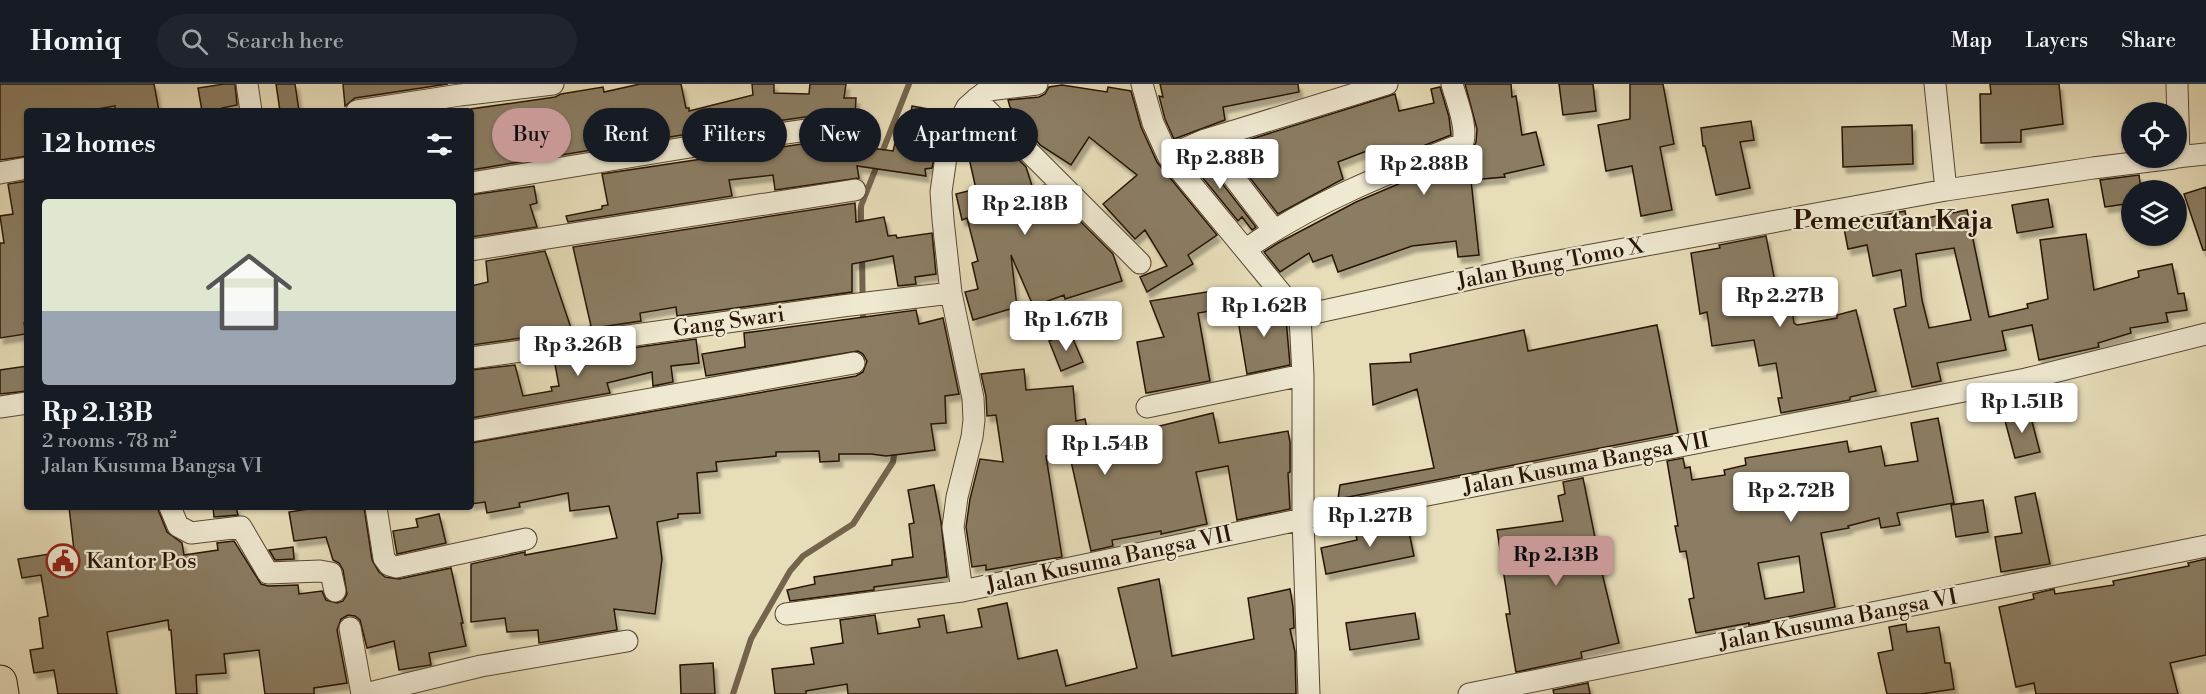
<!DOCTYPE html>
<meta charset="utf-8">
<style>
:root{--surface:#171b24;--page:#20242c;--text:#f1f3f6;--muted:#9ea1a6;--line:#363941;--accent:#c59692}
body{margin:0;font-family:"Libre Bodoni",serif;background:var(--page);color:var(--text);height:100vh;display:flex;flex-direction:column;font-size:22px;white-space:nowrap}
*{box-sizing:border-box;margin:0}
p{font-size:20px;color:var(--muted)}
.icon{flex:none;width:33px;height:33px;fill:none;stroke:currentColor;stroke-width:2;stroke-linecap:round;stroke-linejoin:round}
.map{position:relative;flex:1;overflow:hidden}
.sheet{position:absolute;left:24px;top:24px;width:450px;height:402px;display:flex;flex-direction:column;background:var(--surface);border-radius:6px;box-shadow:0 2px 4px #0004}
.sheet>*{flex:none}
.banner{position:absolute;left:492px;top:24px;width:570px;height:54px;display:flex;gap:12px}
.buttons{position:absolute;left:2121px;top:18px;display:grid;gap:12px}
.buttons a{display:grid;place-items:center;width:66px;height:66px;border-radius:50%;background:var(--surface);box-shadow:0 2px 4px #0004;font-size:30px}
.price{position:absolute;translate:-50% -51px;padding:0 14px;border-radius:6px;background:#fff;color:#222;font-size:20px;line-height:39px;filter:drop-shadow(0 2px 3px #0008)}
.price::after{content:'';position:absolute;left:50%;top:36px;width:18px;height:14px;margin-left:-9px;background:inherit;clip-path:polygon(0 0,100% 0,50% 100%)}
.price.current{background:var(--accent);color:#111}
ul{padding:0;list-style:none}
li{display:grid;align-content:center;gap:12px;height:318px;padding:0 18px}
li+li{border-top:2px solid var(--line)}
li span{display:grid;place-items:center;height:186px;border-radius:6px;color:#555}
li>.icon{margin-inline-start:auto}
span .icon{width:108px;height:108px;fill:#fffc;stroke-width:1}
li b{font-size:26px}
h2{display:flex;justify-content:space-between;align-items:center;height:72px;padding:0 18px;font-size:26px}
.tag{padding:0 21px;border-radius:27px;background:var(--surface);box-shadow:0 2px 4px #0004;font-size:21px;line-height:54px}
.tag.current{background:var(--accent);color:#111}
header{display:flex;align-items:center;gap:36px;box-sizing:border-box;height:84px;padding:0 30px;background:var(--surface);border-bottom:2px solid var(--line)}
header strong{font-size:28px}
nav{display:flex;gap:33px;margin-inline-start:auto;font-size:21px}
.search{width:420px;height:54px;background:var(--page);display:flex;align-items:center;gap:15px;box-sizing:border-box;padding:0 21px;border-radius:33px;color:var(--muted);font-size:22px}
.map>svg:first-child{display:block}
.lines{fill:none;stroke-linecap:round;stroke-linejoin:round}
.stream{stroke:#74644d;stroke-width:6}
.building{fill:#8b7d63;stroke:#281506;stroke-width:1.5;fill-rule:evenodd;filter:url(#shadow)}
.street-casing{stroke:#584733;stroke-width:23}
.highway-casing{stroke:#281506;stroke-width:35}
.street{stroke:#efe9d2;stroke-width:21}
.highway{stroke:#e7ddb9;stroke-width:33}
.labels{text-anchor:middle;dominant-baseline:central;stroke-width:4.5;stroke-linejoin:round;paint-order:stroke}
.street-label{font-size:22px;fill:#281506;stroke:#efe9d2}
.poi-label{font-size:22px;fill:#281506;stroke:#efe9d2;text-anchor:start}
.quarter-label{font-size:26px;font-weight:bold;fill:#281506;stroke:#efe9d2}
</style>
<header>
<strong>Homiq</strong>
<div class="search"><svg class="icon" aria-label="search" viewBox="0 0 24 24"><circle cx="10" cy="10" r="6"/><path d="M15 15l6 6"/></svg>Search here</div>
<nav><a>Map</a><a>Layers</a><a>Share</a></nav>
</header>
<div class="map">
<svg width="2206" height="610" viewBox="0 0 2206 610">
<defs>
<filter id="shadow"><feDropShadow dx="3.5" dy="6" stdDeviation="1.5" flood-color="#0004"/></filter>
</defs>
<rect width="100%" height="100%" fill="#e7ddb9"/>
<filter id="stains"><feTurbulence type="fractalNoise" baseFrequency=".00333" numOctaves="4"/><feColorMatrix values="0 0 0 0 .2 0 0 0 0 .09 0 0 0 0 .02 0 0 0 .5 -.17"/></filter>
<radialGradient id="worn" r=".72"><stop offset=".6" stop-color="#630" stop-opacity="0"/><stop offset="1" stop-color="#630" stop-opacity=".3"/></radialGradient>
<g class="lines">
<path class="stream" d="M861,143V122L909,0
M862,171L863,239
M733,610L751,555L790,487L803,472L853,440L893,378L895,365"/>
</g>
<path class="building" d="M0,0H154L159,27H115V22L86,27H27V72L0,76Z
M224,0H235L237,21L222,24L223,27H202L198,4Z
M276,0H295L299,27H280Z
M343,0H448L355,14L345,22Z
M640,0H681L686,24H689V27L753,11L752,0H774V9L809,10L810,0H846L844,14H856L855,32L805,33L706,47L471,86V25L555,13L561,10L603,3L604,8Z
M1160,0H1298L1299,8L1223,23L1225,36L1174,55L1165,35L1159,12L1163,13Z
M1465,0H1511L1512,13L1516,12L1522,51L1536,48L1544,81L1504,90L1505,93L1471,96L1479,171L1458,173L1456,157L1412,162L1338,188L1332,171L1313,178L1309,169L1280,188L1264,168L1278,159L1356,118L1471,69L1476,58L1477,45Z
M1559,0H1593L1596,27L1563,31Z
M1630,0H1663L1674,60L1660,63L1672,126L1641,132L1632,82L1606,87L1598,41L1630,35Z
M1990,0H2059L2063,40L2021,46V58L1981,59L1980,10H1991Z
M1062,1L1107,8L1108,3L1131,7L1141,43L1157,78L1217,151L1188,171L1193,180L1147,208L1140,193L1167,182L1145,146L1135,155L1103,120L1137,91L1089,53L1071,81L1040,61L1010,23L1008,16L1039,13L1045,10L1049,3Z
M1440,3L1449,33L1451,51L1382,78L1377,63L1338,78L1343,95L1278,130L1226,63L1395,10L1399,27L1434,19L1431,5Z
M912,22L945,28L932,84L925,85L926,92L857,82L859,94L775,106L773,91L729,96L732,112L568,138L566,132L602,125V122L608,121L602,90L808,59L863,57V63L893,67L899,45L908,47Z
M1751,37L1754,56L1740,58L1750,104L1716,111L1705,62H1703L1701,44Z
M1912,41L1913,80L1843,83L1842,43Z
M985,42L998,55L1002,71L1012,69L1026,83L1033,105L1044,101L1065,122L1069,132L1074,131L1113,170L1122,197L1065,215L1064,211L1037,221L1036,218L1032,219L1011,171L1017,223L973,236L965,208L978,205L972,179L978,177L967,134L962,136L956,110L976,105L965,56L969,47Z
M1201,72L1256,143L1252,146L1242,133L1238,137L1189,77Z
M2139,91L2141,106H2132V119L2105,123L2100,96Z
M27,97V238L24,239L26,250L0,254V159H4L0,132L13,130L8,100Z
M534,102L537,119L530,121L537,143L471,153V111Z
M2206,103V166H2203L2184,110Z
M2048,115L2053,143L2017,149L2012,121Z
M855,119L856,138L884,133L888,152L896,151L897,154L932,149L936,190L915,193L916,200L898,202L893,172L852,180V208L677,232L676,223L640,229L641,237L574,247L591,242L573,163Z
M1967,126L1989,233L2028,224L2027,220L2048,215L2040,156L2086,150L2094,206L2139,193L2138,187L2172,180L2178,210L2184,209L2187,226L2166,229L2168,238L2130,244L2131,249L2098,259L2099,263L2039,276L2032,241L2002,247L2006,266L1937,279L1941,297L1912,303L1894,225L1906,222L1901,186L1873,192L1867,161L1848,165L1843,139L1905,127L1907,138ZM1954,164L1971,236L1929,244L1922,216L1916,170Z
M1766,152L1779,218L1791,217L1794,239L1797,241L1837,234V231L1856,226L1876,307L1850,313V316L1781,329L1778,314H1782L1776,279L1759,282L1754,256L1712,262L1707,228L1700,230L1691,169L1720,164L1719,161Z
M545,167L572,247L472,261L471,202L488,198L486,177Z
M1231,204L1233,218L1222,225L1198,229L1210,297L1146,309L1137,258L1164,253L1150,217Z
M1273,219L1286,235L1290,281L1247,290L1236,224Z
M916,226L919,240L943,234L959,310L945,312L946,339L931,340L935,366L886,372L871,370H839V377L820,378L819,367L776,368V372L716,378L717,387L697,389L700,429L678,430V434L657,438L662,475L655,530L614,525L617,546L539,559L538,546L507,548L505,534L471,538V480L525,468V471L617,454L609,422L570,427L568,409L519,419L520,423L487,429L485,418L471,420V359L856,292L863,288L867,277L863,270L858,267L706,292L702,270L745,263L744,249Z
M1657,241L1678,349L1338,415L1340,401L1434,384L1417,305L1373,321L1370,280L1411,278L1410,270L1524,246L1528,267Z
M1070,248L1083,278L1061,287L1049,257Z
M696,255L699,279L671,282L673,298L653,302L652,288L607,299L610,309L471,334V286L515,281L523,312L552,307L551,303L559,302L554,275Z
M27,282V307L0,310V286Z
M1024,285L1026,306L1073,302L1076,337L1085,335L1091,363L1141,355L1139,347L1213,329L1219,359L1288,347L1290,358V388L1288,389L1290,425L1237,436L1228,382L1196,388L1207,440L1161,450V447L1112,456L1113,462L1091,467L1069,368L1046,372L1062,473L986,486V481L972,483L966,443L970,415L980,375L1003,378L996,331L987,332L986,312L981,290Z
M2029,326L2040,368L2015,374L2004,333Z
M1938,334L1954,419L1897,429L1900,441L1881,444L1879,434L1848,442L1849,444L1821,449L1835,523L1749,541V539L1696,549L1689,515L1694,514L1686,467L1680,468L1675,442H1678L1667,377L1683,374L1685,384L1690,383L1692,396L1725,391L1724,386L1746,381L1745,374L1847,357L1849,368L1881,362L1885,382L1918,377L1911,339ZM1799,472L1804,508L1765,515L1758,479Z
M1583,394L1603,493L1619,559L1581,568L1582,574L1516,588L1506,530H1510L1497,446L1563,437L1558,412L1565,410L1563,398Z
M934,401L941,438L947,493L874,503V506L790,517L787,506L815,500L814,493L892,481V476L913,473L909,440L914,439L908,406Z
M2035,409L2050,480L2001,488L1995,453L2022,449L2015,413Z
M1983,416L1988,448L1956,453L1951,421Z
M69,423H157L167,448L182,459L184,471L218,466L217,459L234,457L261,500L268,502L298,501L299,510L322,507L326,516L337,519L343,517L347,510L343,486L339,479L333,476L326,453L294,457L289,428L321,423H364L372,476L379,488L385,493L399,495L451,484L463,539H461L466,562L429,569L431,581L399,586L394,557L367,564L360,536L355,532L348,531L341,535L337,546L347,599L314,604V610H265L259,566L224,570L226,589L196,591L197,610H176L171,546H169L168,536L107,548L117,610H58L54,586L34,589L30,566L43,564L39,534L48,532L41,491L22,494L18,475L74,466Z
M213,423H236L238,431L214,433Z
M439,430L446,459L397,470L393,447L418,443L416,435Z
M1407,438L1414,472L1326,490L1321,464L1357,456L1355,445Z
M293,463L294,475L275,476L269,466Z
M2206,475V571L2170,579L2178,610H2036L2034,599L2016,603L1999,523L2034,515L2033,510L2054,505L2055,510L2114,501L2113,497L2189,482L2188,479Z
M1159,495L1172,572L1254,555L1248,514L1290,505L1293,523L1294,544L1290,545L1295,568L1296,610H848L847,600L806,607V610H775L772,585L814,580L811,564L843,559L840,536L875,531L878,550L920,543L918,535L944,531L947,549L982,543L978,525L1007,519L1018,575L1057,566L1066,602L1137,584L1118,504Z
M1415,529L1419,555L1350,566L1346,539Z
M1906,540L1907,548L1939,543L1945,579H1950L1954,605L1921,610H1887L1878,569L1893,566L1889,543Z
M713,579L715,610H681L680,581Z
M1588,599L1590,610H1554L1553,606Z"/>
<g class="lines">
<g class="street-casing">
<path id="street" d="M247,0L251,27
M1142,0L1153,39L1168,72L1300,232
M1935,0L1946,106
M2177,0L2179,73
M976,15L1140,179
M357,27L460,11L553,0
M1205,56L1274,146
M1168,72L1205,56L1387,0
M2176,73L2206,70
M0,89L27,84
M471,99L708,60L807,46L859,45
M1246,165C1312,119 1387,89 1462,60C1469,46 1456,15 1452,0
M471,166L855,106
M1300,232L1521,184L1946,106L2093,84L2174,74
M1300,232L1303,291V435L1309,610
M471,274L842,222L951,209
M0,323L27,319
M1147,323L1303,291
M471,347L854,279
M170,423L178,442L191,449L241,443L268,489L320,487L331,489L335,507
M376,423L384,474L389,481L396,483L526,455
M962,507L953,443L957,413L972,353L974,336L973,314L951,209L943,136L941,108L946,73L953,50L967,23L976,15L988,6L1037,0
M786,530L962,507L1303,435L2026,295L2206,250
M350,544L362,610
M365,610L481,582L627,557
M1469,610L2206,462"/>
</g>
<g class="highway-casing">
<path id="highway" d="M0,598L2,610"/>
</g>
<use href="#street" class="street"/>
<use href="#highway" class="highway"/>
</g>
<defs>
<g id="civic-ring" transform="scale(1.725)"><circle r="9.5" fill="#efe9d2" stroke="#8f2418" stroke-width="1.5"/><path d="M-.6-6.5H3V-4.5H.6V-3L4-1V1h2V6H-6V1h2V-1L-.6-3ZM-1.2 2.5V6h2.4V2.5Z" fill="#8f2418"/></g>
</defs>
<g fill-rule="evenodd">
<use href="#civic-ring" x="63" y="477"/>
</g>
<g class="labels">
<g class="street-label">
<text transform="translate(1550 180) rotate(-11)">Jalan Bung Tomo X</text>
<text transform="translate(729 238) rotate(-8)">Gang Swari</text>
<text transform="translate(1586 380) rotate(-11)">Jalan Kusuma Bangsa VII</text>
<text transform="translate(1109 476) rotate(-12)">Jalan Kusuma Bangsa VII</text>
<text transform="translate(1838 536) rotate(-11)">Jalan Kusuma Bangsa VI</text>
</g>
<g class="poi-label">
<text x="86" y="477">Kantor Pos</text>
</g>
<g class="quarter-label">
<text x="1893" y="137">Pemecutan Kaja</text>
</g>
</g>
<rect width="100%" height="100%" filter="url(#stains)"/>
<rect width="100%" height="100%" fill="url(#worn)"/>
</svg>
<div class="buttons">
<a><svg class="icon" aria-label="locate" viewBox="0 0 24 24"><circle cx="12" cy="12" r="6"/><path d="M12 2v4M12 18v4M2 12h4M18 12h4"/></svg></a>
<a><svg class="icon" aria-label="layers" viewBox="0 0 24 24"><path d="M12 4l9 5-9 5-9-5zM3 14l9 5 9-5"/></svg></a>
</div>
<b class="price" style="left:1220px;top:106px">Rp 2.88B</b>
<b class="price" style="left:1424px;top:112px">Rp 2.88B</b>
<b class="price" style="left:1025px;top:152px">Rp 2.18B</b>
<b class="price" style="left:1780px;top:244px">Rp 2.27B</b>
<b class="price" style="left:1264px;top:254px">Rp 1.62B</b>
<b class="price" style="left:1066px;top:268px">Rp 1.67B</b>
<b class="price" style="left:578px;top:293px">Rp 3.26B</b>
<b class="price" style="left:2022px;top:350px">Rp 1.51B</b>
<b class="price" style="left:1105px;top:392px">Rp 1.54B</b>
<b class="price" style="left:1791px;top:439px">Rp 2.72B</b>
<b class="price" style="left:1370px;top:464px">Rp 1.27B</b>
<b class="price current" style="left:1556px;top:503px">Rp 2.13B</b>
<div class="banner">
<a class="tag current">Buy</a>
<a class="tag">Rent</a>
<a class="tag">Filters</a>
<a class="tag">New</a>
<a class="tag">Apartment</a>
</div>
<section class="sheet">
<h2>12 homes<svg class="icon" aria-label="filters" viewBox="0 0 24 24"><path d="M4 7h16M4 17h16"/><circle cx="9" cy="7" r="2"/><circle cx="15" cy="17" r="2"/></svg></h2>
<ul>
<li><span style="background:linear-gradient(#dfe7d0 60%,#9aa5b1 0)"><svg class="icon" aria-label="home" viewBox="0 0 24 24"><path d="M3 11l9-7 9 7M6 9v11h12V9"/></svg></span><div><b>Rp 2.13B</b><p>2 rooms · 78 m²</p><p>Jalan Kusuma Bangsa VI</p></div></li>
</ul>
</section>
</div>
